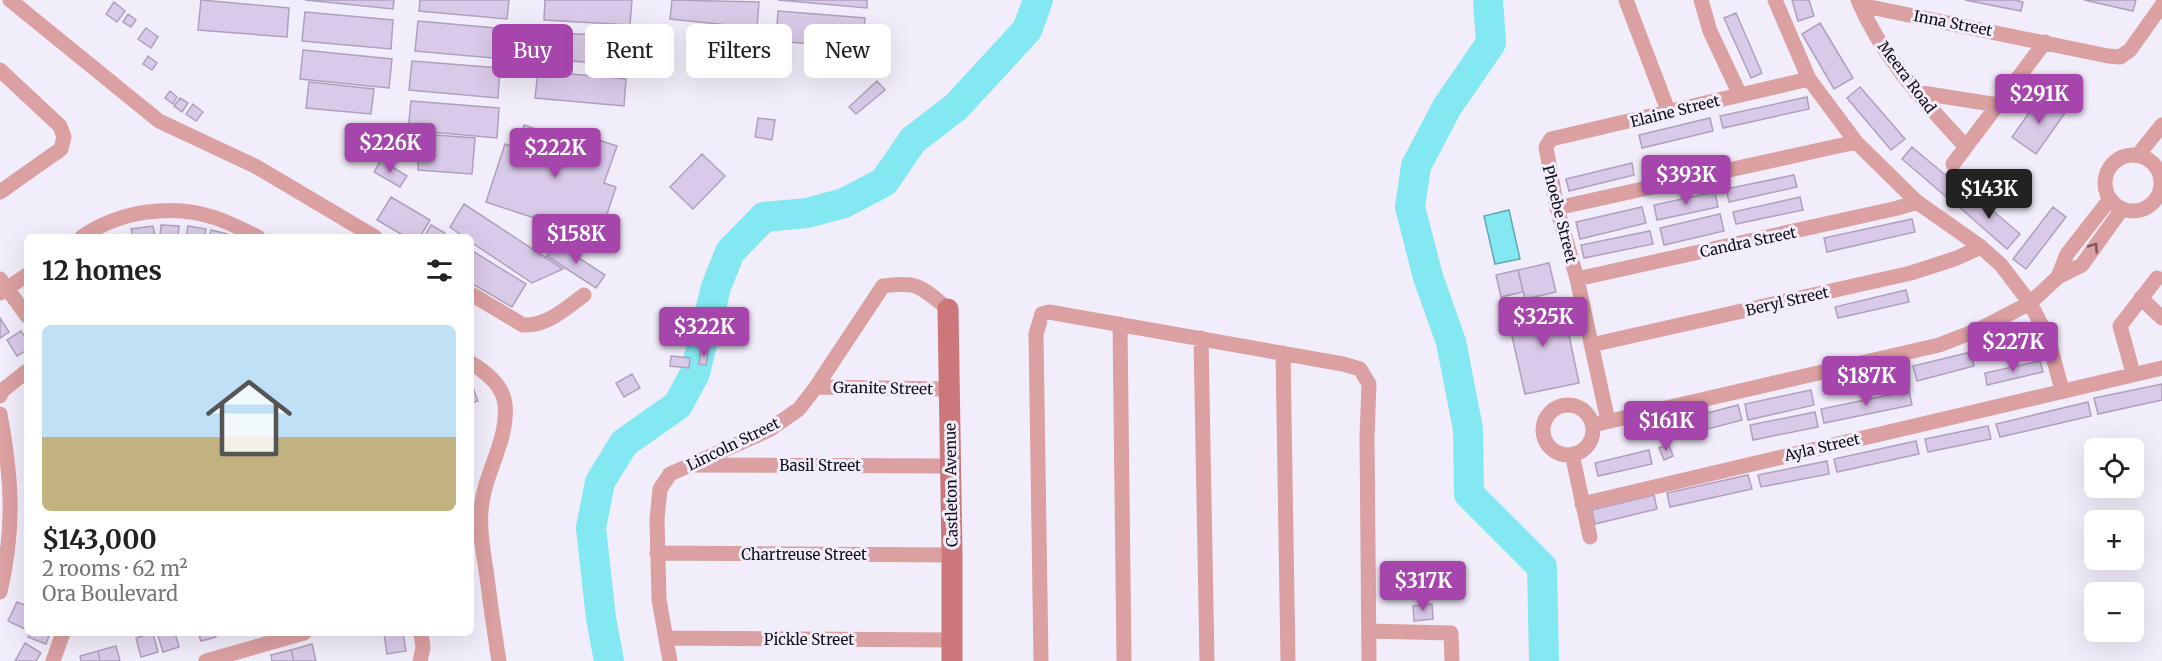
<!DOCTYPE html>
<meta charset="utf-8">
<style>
:root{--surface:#fff;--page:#f2f2f2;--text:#222;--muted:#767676;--accent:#a646ad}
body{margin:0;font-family:Merriweather,serif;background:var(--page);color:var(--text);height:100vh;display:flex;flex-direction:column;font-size:22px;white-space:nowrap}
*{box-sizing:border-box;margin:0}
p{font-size:20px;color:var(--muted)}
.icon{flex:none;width:33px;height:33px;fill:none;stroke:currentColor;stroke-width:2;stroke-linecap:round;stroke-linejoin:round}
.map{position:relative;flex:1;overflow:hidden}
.drawer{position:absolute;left:24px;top:234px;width:450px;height:402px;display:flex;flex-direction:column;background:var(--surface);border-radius:9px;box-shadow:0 6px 24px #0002}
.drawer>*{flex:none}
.top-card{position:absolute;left:492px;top:24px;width:570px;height:54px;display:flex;gap:12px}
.tools{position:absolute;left:2084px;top:438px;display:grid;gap:12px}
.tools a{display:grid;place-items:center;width:60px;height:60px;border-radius:9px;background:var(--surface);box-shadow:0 6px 24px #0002;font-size:30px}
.price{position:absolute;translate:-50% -51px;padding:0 14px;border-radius:6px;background:var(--accent);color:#fff;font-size:20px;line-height:39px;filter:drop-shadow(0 2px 3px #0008)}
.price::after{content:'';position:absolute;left:50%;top:36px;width:18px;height:14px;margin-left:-9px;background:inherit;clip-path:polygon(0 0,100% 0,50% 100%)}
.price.on{background:#222;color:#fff}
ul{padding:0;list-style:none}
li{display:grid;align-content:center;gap:12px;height:318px;padding:0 18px}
li span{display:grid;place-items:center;height:186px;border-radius:9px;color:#555}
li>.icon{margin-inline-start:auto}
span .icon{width:108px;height:108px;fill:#fffc;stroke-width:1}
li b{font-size:26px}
h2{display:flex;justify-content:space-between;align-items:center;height:72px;padding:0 18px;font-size:26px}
.tag{padding:0 21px;border-radius:9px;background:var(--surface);box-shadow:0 6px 24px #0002;font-size:21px;line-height:54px}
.tag.on{background:var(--accent);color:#fff}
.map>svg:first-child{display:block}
.water{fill:#83e8f1;stroke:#61a7b0;stroke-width:1.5}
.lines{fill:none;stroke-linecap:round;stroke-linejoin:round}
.river{stroke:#83e8f1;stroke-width:30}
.building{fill:#dacae9;stroke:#b0a0be;stroke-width:1.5}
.street{stroke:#dba0a1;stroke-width:15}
.secondary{stroke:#cc787b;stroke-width:21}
.oneway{stroke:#76575c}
.labels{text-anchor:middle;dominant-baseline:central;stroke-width:6;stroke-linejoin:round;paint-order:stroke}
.street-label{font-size:15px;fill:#120e18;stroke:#f2edfa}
</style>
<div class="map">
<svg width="2162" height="661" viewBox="0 0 2162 661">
<rect width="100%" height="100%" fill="#f2edfa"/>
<path class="water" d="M1509,210L1520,259L1495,264L1484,216Z"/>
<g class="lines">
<path class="river" d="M1488,0L1491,43L1447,107L1416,166L1410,207L1428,277L1451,342L1468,429L1469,494L1542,567L1544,661
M609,661L601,618L591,528L600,482L624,443L678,405L695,373L716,287L730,252L764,217L807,213L844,203L884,182L913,140L956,107L1027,30L1038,0"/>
</g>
<path class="building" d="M201,0L289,8L287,37L198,30Z
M305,0H394L393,9Z
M420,0H509L507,19L419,11Z
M545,0H632L630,25L544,20Z
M672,0L759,2L757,28L670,19Z
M778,0H867V8Z
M1792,0H1809L1814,16L1798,21Z
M1965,0H2015L2023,2L2021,11Z
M2084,0H2136L2133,11Z
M114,2L125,11L117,22L106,14Z
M778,11L865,18L863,48L776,41Z
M305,12L393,20L391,49L302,41Z
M1736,13L1762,73L1751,78L1724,18Z
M128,14L136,20L131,27L123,22Z
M418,21L506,29L504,59L415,51Z
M1820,23L1853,78L1834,89L1802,34Z
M146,28L158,37L151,48L138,39Z
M544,32L629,37L627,65L542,59Z
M303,50L392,59L389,88L300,79Z
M148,56L157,63L152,70L143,64Z
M412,61L500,68L498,98L409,90Z
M538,71L626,79L624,106L535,98Z
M877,81L885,90L856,114L849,107Z
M309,82L374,89L371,114L306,108Z
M1860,87L1905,139L1891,150L1847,98Z
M170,91L177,97L173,104L165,98Z
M2041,96L2065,113L2036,154L2012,137Z
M1807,97L1809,109L1723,128L1720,116Z
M180,98L188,103L182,112L174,106Z
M411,101L499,108L497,138L408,130Z
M193,104L203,112L196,121L186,114Z
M758,118L775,120L772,140L755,137Z
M1710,118L1713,131L1642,148L1639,135Z
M524,125L574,142L577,133L617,146L604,183L616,187L604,223L590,219L585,235L486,202L505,144L517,148Z
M408,133L475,138L472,174L418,170V161L406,160Z
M1912,147L1961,188L1951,201L1902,159Z
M702,154L725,176L693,209L670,187Z
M381,160L407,176L400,187L374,172Z
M1632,163L1634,175L1569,191L1566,179Z
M1794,175L1797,187L1729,202L1726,189Z
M1715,192L1718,207L1657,220L1654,205Z
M1971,192L2020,234L2007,249L1958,206Z
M391,197L430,220L420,237H406L377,220Z
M1800,197L1803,210L1736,224L1733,212Z
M464,204L563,269L532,283L471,242V237H464L450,227Z
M1642,207L1646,223L1580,239L1576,222Z
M2053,207L2066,217L2026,269L2013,259Z
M1720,214L1724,231L1664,245L1660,228Z
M1912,219L1915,232L1827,252L1824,238Z
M161,225L179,226L178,237H160Z
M431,225L445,233L442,237H424Z
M153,226L155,237H133L131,229Z
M188,226L206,229L204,237H186Z
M211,230L228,234L227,237H209Z
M1650,231L1653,244L1584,258L1581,245Z
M556,243L605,275L596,288L547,256Z
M471,250L526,284L512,307L471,283Z
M1549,263L1556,292L1525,299L1518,270Z
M1518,270L1523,292L1501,297L1496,275Z
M1906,290L1909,302L1838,318L1835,307Z
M1562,302L1579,383L1525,394L1507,314Z
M0,318L9,332L0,338Z
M21,331L27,340V350L17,356L7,340Z
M701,350L708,351L706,365L699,364Z
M1971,352L1974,366L1917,381L1913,366Z
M671,356L690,358L689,368L670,366Z
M2040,361L2043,372L1987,385L1985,373Z
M632,374L640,388L624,397L616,383Z
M2162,384V400L2098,414L2094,398Z
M472,385L478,401L471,403V386Z
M1811,390L1814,405L1748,420L1745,404Z
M1909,391L1912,405L1824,423L1821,409Z
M2088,402L2091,416L2000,437L1996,424Z
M1738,405L1742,420L1670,439L1666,424Z
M1815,412L1818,427L1753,440L1750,425Z
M1988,426L1991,439L1928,452L1925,439Z
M1916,441L1919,454L1837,472L1834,459Z
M1669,445L1673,456L1664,460L1659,448Z
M1649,450L1652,464L1598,476L1595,463Z
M1827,461L1829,474L1761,487L1758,475Z
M1748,475L1752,489L1670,507L1667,493Z
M1654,495L1657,509L1595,524L1592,510Z
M17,602L27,606L25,629L8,621Z
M1432,604L1433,619L1414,621L1413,606Z
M30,633H50L46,644L28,637Z
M153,633L158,652L141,657L136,638Z
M157,633H175L179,647L163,652Z
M198,633H214L216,637L201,641Z
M384,633H403L406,651L387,654Z
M25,643L41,653L36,661H15Z
M312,644L316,661H294L291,650Z
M116,646L120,661H100L98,651Z
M291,650L294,661H272L271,655Z
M98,651L100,661H81L80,656Z"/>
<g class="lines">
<path class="street" d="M10,0L159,121L255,166L375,237
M1626,0L1669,113
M1701,0L1710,31L1740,95
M1775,0L1809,79L1856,142L1917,202L1981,247L2001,265L2030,303L2048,338L2062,390
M1858,0C1882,58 1925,102 1966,147
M1860,5L2108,56L2120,57L2130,50L2162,5
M0,70L60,126L64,137L61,149L0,192
M1916,92L1998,105
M2138,155L2162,125
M2105 183a28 28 0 1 1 56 0a28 28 0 1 1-56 0Z
M1953,164L2045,42
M1557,208L1856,142
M82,237C119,211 172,203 216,218C230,223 244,230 258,237
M2058,277L2067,254L2110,199
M0,279L27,316
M1577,279L1898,208L1917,202
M0,293L27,275
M471,294L523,325C547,326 565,309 584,295
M2141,298L2162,318
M1120,324L1124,661
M1201,338L1207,661
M1591,345L1911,273L1957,258L1981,247
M1283,353L1288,661
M471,363C486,372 503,386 505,404C509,441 483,474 481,511C479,530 483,551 486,570C490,600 494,631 499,661
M2133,373L2120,326L2157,278
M816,387L949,389
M0,396L3,390L27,371
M1543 430a25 25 0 1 1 50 0a25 25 0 1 1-50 0Z
M0,414C12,479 15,527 0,592
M1608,421L1577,279L1557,208L1546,147L1551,139L1809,79
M1593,425L1939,345L1978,330L2030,303L2058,277L2082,265L2122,209
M1572,454L1590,537
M696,465L951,466
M1582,504L2162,368
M657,553L952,555
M1369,631L1451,633L1452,661
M666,638L952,640
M53,661L63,633
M206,661L304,633
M420,661L423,648L421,633
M670,661L659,600L657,519L660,489L670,474L769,430L799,409L816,387L883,286C919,281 921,287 948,309
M1041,661L1036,334L1042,314L1049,312L1343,364L1360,369L1369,384L1367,436L1369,661"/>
<path class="secondary" d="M948,309L952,555V661"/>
</g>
<defs><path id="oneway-chevron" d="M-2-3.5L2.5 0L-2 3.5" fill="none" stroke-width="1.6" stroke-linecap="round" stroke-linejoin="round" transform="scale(1.5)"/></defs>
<use class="oneway" href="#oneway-chevron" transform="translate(2094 247) rotate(-55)"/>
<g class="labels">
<g class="street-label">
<text transform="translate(1953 23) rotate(11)">Inna Street</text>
<text transform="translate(1907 77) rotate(53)">Meera Road</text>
<text transform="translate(1675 111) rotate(-14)">Elaine Street</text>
<text transform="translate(1560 214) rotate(76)">Phoebe Street</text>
<text transform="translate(1748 242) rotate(-12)">Candra Street</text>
<text transform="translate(1787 301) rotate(-13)">Beryl Street</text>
<text transform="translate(883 388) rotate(1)">Granite Street</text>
<text transform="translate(733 444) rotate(-26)">Lincoln Street</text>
<text transform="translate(1822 447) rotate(-13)">Ayla Street</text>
<text x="820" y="465">Basil Street</text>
<text transform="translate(951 485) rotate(-91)">Castleton Avenue</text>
<text x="804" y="554">Chartreuse Street</text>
<text x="809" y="639">Pickle Street</text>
</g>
</g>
</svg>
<div class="tools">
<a><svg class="icon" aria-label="locate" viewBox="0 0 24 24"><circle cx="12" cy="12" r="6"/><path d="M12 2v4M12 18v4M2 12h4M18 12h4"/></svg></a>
<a>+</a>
<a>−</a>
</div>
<b class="price" style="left:2039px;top:125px">$291K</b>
<b class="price" style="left:390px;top:174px">$226K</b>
<b class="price" style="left:555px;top:179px">$222K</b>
<b class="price" style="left:1686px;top:206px">$393K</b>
<b class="price on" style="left:1989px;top:220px">$143K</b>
<b class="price" style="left:576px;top:265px">$158K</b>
<b class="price" style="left:1543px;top:348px">$325K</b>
<b class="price" style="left:704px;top:358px">$322K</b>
<b class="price" style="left:2013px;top:373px">$227K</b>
<b class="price" style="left:1866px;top:407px">$187K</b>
<b class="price" style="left:1666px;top:452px">$161K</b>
<b class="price" style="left:1423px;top:612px">$317K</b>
<div class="top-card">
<a class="tag on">Buy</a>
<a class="tag">Rent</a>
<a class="tag">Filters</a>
<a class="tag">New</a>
</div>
<section class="drawer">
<h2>12 homes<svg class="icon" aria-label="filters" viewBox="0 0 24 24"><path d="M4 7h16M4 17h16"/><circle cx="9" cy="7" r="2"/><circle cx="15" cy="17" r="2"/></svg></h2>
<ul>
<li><span style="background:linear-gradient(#bfe0f5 60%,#c2b280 0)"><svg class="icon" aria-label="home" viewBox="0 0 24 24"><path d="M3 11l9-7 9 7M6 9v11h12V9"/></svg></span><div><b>$143,000</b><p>2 rooms · 62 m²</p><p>Ora Boulevard</p></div></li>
</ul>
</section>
</div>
